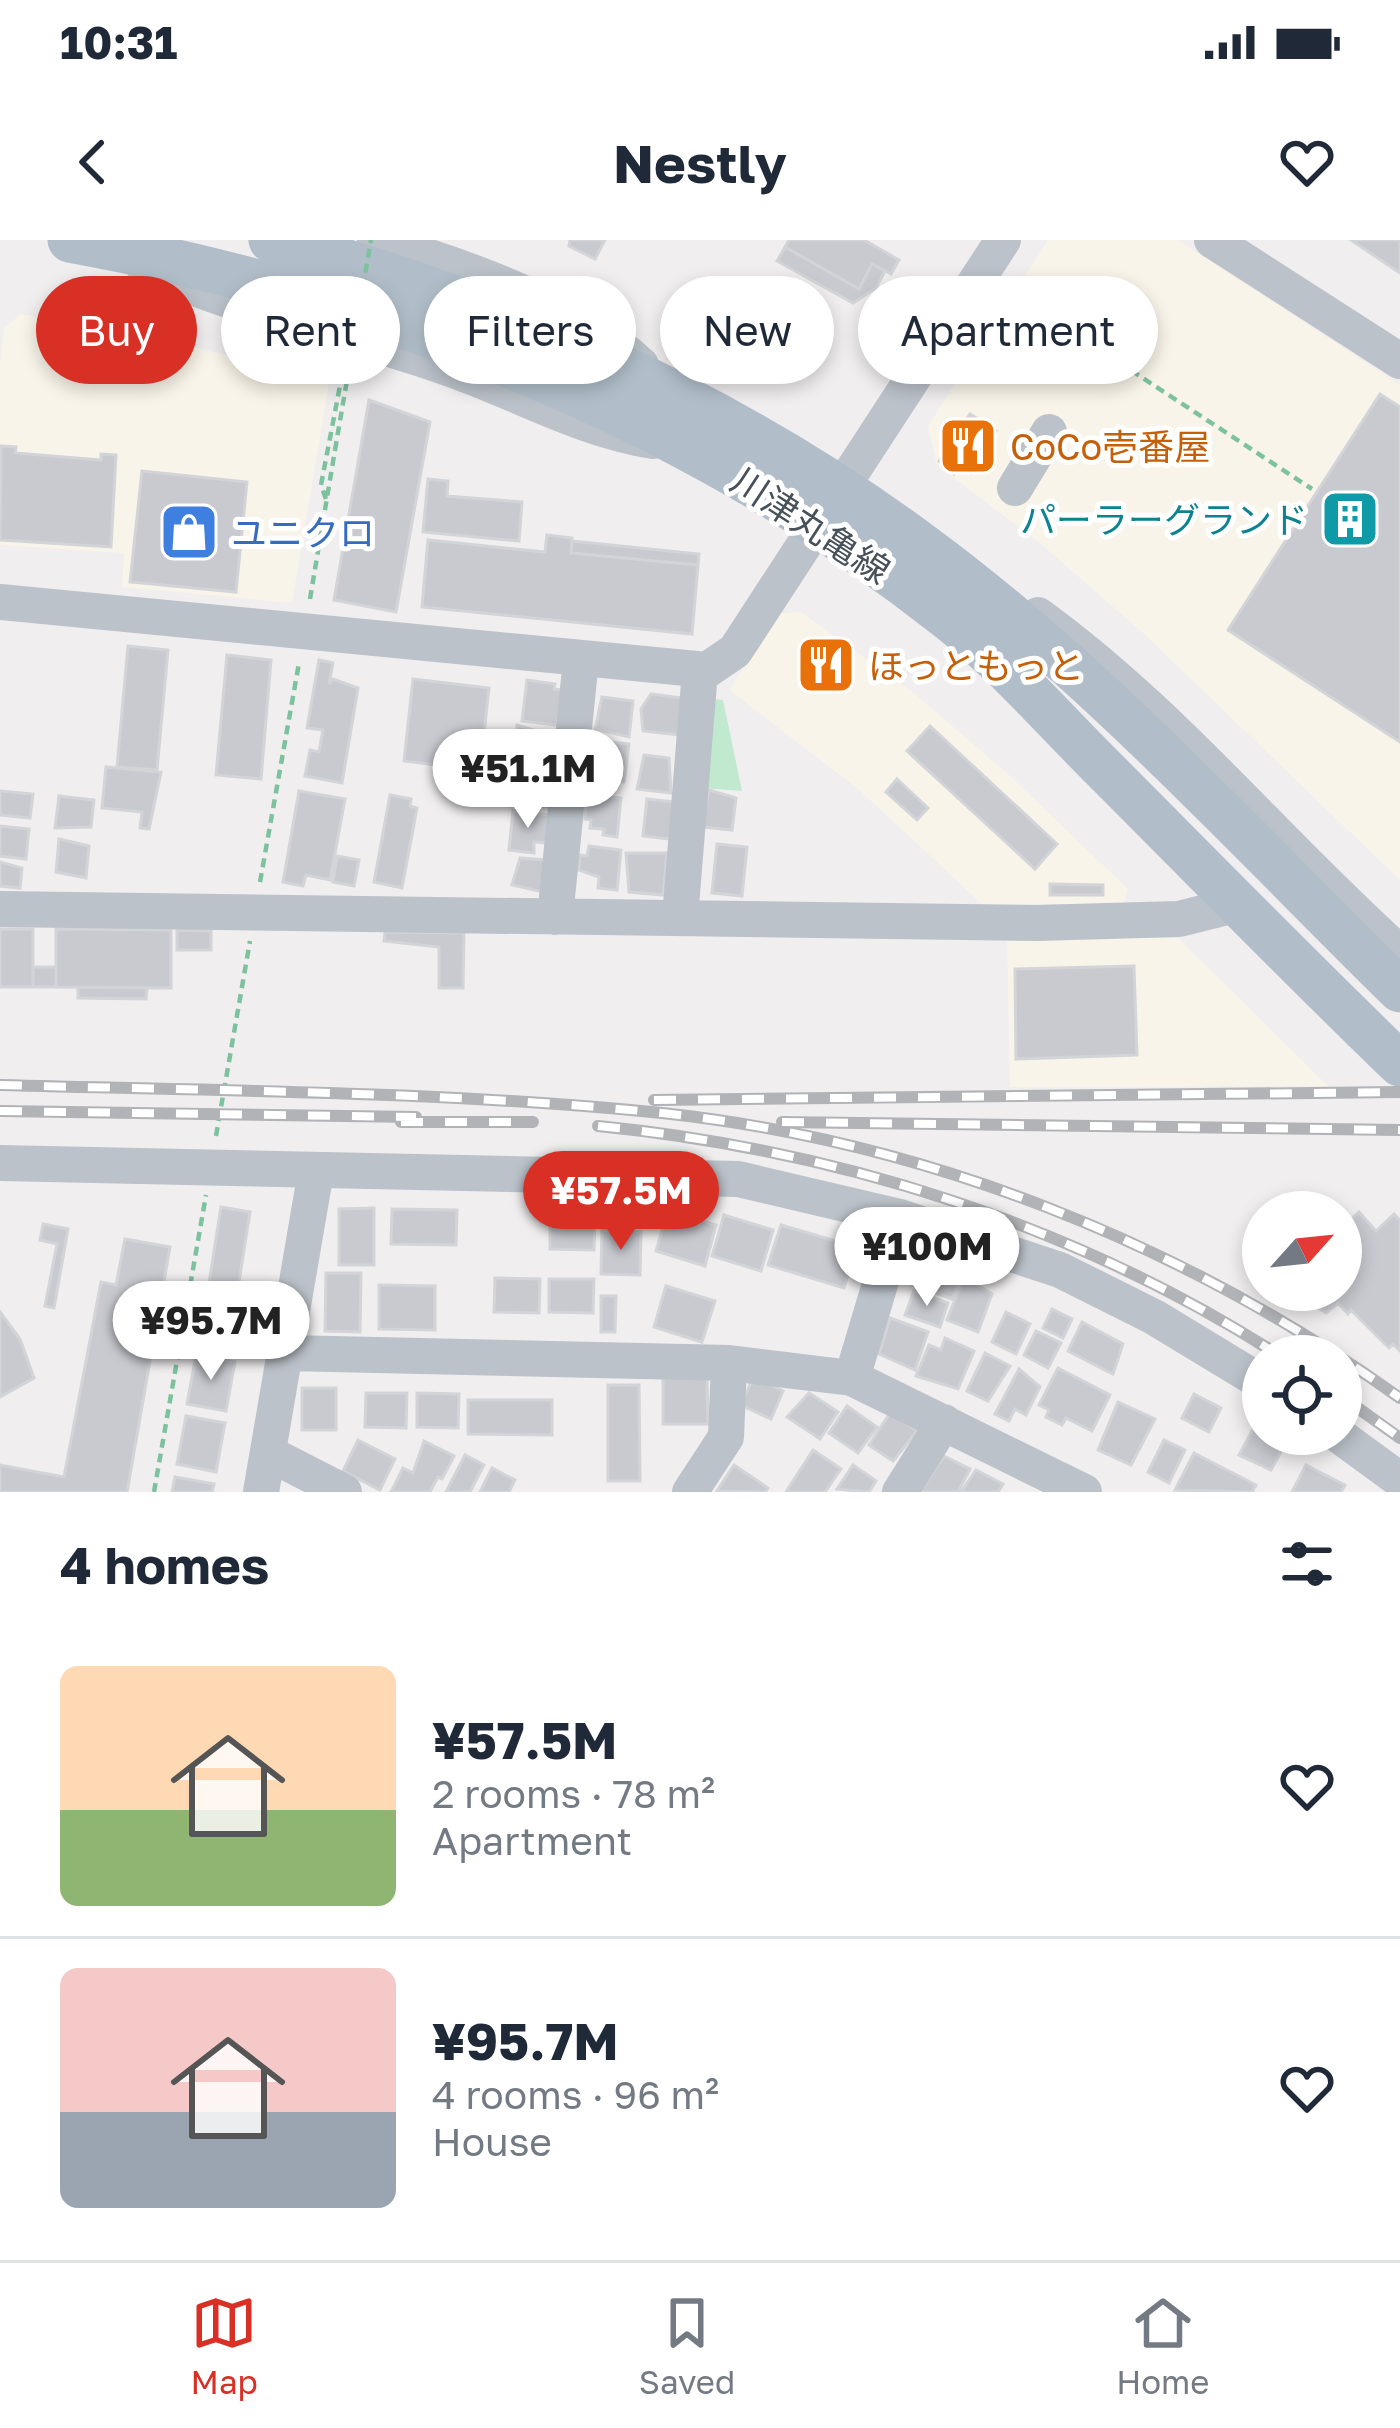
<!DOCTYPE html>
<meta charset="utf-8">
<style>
:root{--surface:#fff;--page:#f6f6f7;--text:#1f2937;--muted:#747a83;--line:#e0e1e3;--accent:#d93025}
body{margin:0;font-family:"Golos Text","Noto Sans JP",sans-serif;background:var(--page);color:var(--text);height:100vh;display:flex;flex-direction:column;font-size:45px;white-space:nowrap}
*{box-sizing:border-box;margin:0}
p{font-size:39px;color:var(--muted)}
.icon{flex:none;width:66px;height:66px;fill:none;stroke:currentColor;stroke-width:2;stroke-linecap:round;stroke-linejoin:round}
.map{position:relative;height:1252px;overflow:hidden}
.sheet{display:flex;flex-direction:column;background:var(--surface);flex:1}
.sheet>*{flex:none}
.guide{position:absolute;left:36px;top:36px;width:1329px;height:108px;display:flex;gap:24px}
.needle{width:78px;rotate:63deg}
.fabs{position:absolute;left:1242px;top:951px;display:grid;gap:24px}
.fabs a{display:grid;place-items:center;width:120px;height:120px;border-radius:50%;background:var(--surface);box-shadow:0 6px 18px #0003;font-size:60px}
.price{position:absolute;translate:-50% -102px;padding:0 27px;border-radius:42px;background:#fff;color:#222;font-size:39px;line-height:78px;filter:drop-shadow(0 3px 6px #0008)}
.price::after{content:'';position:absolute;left:50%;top:72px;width:36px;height:27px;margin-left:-18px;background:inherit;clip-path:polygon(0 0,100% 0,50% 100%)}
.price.on{background:var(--accent);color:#fff}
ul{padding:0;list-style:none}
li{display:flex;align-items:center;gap:36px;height:300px;padding:0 60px}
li+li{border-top:3px solid var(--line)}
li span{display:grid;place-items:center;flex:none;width:336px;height:240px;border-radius:18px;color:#555}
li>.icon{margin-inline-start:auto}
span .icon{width:144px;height:144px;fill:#fffc;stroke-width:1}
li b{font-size:51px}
h2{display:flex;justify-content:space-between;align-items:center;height:144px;padding:0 60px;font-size:51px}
.pill{padding:0 42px;border-radius:54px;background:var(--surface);box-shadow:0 6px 18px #0003;font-size:42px;line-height:108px}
.pill.on{background:var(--accent);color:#fff}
.status{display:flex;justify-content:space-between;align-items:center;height:84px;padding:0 60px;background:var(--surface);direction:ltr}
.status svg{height:33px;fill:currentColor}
header{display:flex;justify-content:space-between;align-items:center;height:156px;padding:0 60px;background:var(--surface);font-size:54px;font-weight:700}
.tab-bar{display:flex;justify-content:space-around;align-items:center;height:168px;border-top:3px solid var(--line);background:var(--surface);font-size:33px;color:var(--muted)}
.tab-bar a{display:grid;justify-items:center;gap:6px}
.tab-bar .on{color:var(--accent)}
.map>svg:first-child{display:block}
.commercial{fill:#f9f4e9}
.green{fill:#c1e9cf}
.building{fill:#c9cad0;stroke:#d2d4d8;stroke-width:3}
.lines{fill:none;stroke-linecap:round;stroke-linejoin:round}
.path{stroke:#7dc29e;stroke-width:4.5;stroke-dasharray:9 6;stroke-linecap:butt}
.minor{stroke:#bbc2c9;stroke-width:36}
.major{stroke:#b1bec9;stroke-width:45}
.rail-casing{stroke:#b1b3b7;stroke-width:12}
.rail{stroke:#fff;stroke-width:8;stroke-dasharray:22;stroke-linecap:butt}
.path-bridge{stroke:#7dc29e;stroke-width:4.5;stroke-dasharray:9 6;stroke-linecap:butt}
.labels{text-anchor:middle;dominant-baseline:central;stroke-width:10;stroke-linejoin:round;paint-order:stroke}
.food-label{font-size:36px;fill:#c56008;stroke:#fff;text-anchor:start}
.culture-label{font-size:36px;fill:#0d838f;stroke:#fff;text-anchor:end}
.street-label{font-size:36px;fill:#485159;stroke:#fff}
.shop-label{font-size:36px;fill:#366cbe;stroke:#fff;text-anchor:start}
</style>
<div class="status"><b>10:31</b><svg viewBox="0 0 49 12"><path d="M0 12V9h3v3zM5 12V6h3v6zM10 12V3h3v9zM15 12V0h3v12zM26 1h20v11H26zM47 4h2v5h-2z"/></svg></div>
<header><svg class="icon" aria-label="back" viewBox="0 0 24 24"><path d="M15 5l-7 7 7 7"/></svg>Nestly<svg class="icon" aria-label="heart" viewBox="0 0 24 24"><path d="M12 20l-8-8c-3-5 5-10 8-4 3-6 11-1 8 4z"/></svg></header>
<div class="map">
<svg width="1400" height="1252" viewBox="0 0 1400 1252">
<rect width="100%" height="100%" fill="#f0eeee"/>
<path class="commercial" d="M1048,0H1178L1400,145V640L1142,392L1042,305L937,225L928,186Z
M21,74L146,94L329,143L292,363L122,347L124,313L0,305V126L4,88Z
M801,372L915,454L1008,534L1128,649L1124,664H982L857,548L729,450L779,373Z
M1007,698H1178L1328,846L1010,847Z"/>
<path class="green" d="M711,459L723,460L742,551L703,548Z"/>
<path class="building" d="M570,0H605L595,19L569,6Z
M789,0H864L899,20L891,34L872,24L859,49L785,7Z
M1351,0H1400V33Z
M785,7L859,49L872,24L885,31L876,48L853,63L777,21Z
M1380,154L1400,167V502L1228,390Z
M369,160L430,182L396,372L334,360Z
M970,174L996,191L971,233L961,225L954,234L939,221Z
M1,206L16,207L15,213L101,220V214L116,215L111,307L0,300Z
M142,231L247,242L236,352L130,342Z
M428,239L448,241L447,256L522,262L519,301L423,292Z
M547,295L572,298L571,313L698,325L692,394L422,367L428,300L545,312Z
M572,301L699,314L698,325L571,313Z
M826,400L849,417L826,449L803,432Z
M128,406L168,410L157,530L117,527Z
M227,415L271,420L261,539L216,535Z
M319,420L333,423L329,444L333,439L358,448L342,543L305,536L310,510L319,512L323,490L307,488Z
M413,439L489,448L480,530L404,521Z
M527,440L555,444L554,449L562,450L557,485L522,481Z
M651,454L682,458L681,495L643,491L641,469Z
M602,457L633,461L629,497L595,489Z
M517,485L556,497L550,524L517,520Z
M930,486L1057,604L1035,629L907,511Z
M602,501L629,504L624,542L600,539Z
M644,515L669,518L671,553L637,549Z
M106,527L161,532L149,589L140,588L142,572L102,568Z
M518,529L535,531L541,543L549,544L547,567L513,563Z
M897,539L928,568L917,580L886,552Z
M709,550L736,558L732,590L702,587Z
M0,551L33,554L30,578L0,575Z
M299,551L345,559L330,640L306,635L303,646L283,642Z
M390,555L411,559L410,566L417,568L402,648L374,642Z
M593,555L621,558L617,597L603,595L604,589L590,588L591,580L585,579L586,562L593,563Z
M59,556L94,560L91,587L55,588Z
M647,559L674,562L670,599L643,596Z
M513,571L549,575L546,603L534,602V613L509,610Z
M0,586L29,589L26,619L0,616Z
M59,599L89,606L86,638L56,632Z
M717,604L747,607L742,656L712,653Z
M589,606L621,610L617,650L598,648L599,637L579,630L580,615L587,616Z
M626,613H667L663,655L629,652Z
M337,616L359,620L354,646L333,642Z
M520,618L546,620L543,652L512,645Z
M0,622L22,628L20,648L0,646Z
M1050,644L1103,645V655H1050Z
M0,689H33V747H0Z
M56,689L171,690V748L56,747Z
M177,690L211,691V710H177Z
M385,692L464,693L463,748H439V707L384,701Z
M1134,726L1137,815L1016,819L1015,729Z
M33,727H56V747H33Z
M78,747L147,748L146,759L78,758Z
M221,967L250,972L230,1099L201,1094Z
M374,968V1025H339V969Z
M392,969L457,970L456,1005L391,1004Z
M668,970L716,985L705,1026L656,1011Z
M1359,972L1376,991L1394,974L1400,980V1111L1393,1104L1389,1108L1351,1070L1348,1074L1338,1063L1326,1073L1290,1050H1341V989Z
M724,975L773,990L761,1031L712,1016Z
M550,976L595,977L594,1010L550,1009Z
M43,984L68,989L54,1068L45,1066L57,1004L40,1000Z
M781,985L856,1007L844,1048L768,1025Z
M602,990L641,992L640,1035L601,1034Z
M125,999L170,1007L127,1252H0V1225L64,1237L101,1042L116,1045Z
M926,1019L962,1032L952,1059L917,1046Z
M326,1033H361L360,1092L325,1091Z
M964,1037L992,1054L978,1092L947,1080Z
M495,1038L540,1039L539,1073L494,1072Z
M549,1039H594L593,1073L549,1072Z
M379,1045L435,1046V1090L379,1089Z
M666,1046L715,1061L702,1102L654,1087Z
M914,1051L948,1063L940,1087L905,1075Z
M601,1056H616L615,1092H601Z
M1052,1069L1072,1079L1063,1098L1043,1088Z
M0,1072L20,1099L34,1138L0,1157Z
M1006,1072L1030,1084L1016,1114L992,1102Z
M890,1078L928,1092L915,1130L879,1114Z
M1082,1082L1123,1104L1113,1134L1068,1111Z
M1036,1091L1061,1103L1048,1128L1024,1115Z
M945,1098L974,1111L958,1149L916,1136L929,1105L941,1110Z
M985,1113L1010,1126L988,1161L967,1151Z
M196,1115L235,1122L226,1171L187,1164Z
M1058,1128L1110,1155L1092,1191L1066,1178L1062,1185L1046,1177L1049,1170L1039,1165Z
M1019,1129L1040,1147L1026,1175L1015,1169L1009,1181L995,1174Z
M663,1136H707L708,1184H663Z
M754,1136L783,1151L771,1179L741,1165Z
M608,1145H639L640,1241H608Z
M302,1148H336V1190H302Z
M366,1153H407L406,1188L365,1187Z
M417,1153L459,1154L458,1188L417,1187Z
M809,1153L838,1172L820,1199L787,1177Z
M1194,1154L1221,1168L1209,1192L1182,1178Z
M468,1160H552V1195L468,1194Z
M1118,1162L1155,1179L1131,1225L1098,1210Z
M847,1166L877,1187L858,1213L829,1193Z
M890,1173L917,1191L893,1221L869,1205Z
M186,1176L225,1183L216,1232L177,1224Z
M1253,1189L1284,1206L1271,1230L1239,1215Z
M358,1200L395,1219L380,1250L343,1231Z
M1164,1200L1185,1210L1169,1243L1148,1232Z
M424,1201L454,1216L442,1239L438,1237L430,1252H391L403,1228L413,1233Z
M813,1210L841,1229L825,1252H786Z
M1194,1213L1256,1245L1252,1252L1175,1250Z
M465,1215L484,1225L470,1252H446Z
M944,1216L970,1229L958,1252H920Z
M734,1225L768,1248L765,1252L717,1251Z
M853,1225L876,1241L869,1252L837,1249Z
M1306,1225L1345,1245L1341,1252H1292Z
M492,1228L515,1240L509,1252H480Z
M976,1230L1003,1244L998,1252H961Z
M175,1237L214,1244L212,1252H172Z"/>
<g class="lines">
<path class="path" d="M1056,81L1312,249
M326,259L321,245L343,130
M310,359L335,210
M260,642L299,423
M216,896L250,701
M154,1252L206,955"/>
<path class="minor" d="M375,0C457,24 579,66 641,125
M1212,0L1400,121
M144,27C245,74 357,94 461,133C526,157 584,190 653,201
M1015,248L1049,192
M0,362L707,430L735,411L1003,0
M1038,375C1172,472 1277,603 1400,713
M0,669L1036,683L1179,679L1235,665
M555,677L581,419
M680,678L700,431
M0,923L738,939L900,977L1060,1030L1154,1077L1263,1143
M287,1113L729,1123L852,1138L1084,1252
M852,1138L900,977
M1337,1194L1400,1240
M268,1213L344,1252
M261,1252L316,931
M690,1252L726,1197L729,1123
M900,1252L944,1182"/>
<path class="major" d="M70,0C387,58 692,176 947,377C1001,419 1049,474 1097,522C1198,623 1297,725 1400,824
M271,0C502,62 726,161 919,303C1095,432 1245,598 1400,750"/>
<g class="rail-casing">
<path id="rail" d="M0,845C220,851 443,851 662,873C927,901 1184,1004 1400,1158
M654,860L1400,852
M0,871L416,877
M401,882H533
M782,882L1400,890
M598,886C839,910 1076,985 1280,1116
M1341,1156L1400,1198"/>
</g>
<use href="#rail" class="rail"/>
<path class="path-bridge" d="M335,210L371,0"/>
</g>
<defs>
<g id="restaurant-square" transform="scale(3)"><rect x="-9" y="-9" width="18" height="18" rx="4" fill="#e8710a" stroke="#fff"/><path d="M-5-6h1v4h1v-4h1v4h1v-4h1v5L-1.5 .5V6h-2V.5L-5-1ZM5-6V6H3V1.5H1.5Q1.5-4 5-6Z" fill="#fff"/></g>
<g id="building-square" transform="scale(3)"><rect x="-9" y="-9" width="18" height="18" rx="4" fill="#0f9aa8" stroke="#fff"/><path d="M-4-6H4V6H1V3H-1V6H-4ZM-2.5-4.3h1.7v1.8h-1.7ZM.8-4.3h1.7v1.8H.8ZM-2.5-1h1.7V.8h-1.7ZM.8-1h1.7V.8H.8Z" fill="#fff"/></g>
<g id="shop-square" transform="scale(3)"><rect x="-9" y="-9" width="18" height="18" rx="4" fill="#3f7fe0" stroke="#fff"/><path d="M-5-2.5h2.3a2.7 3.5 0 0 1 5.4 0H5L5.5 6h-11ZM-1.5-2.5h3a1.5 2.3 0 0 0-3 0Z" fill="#fff"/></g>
</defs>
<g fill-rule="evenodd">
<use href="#restaurant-square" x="968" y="206"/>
<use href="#building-square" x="1350" y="279"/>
<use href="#shop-square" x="189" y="292"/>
<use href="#restaurant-square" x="826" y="425"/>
</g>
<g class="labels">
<g class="food-label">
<text x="1010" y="206">CoCo壱番屋</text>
<text x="868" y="425">ほっともっと</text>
</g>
<g class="culture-label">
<text x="1308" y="279">パーラーグランド</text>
</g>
<g class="street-label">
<text transform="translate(811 285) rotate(33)">川津丸亀線</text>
</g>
<g class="shop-label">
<text x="231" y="292">ユニクロ</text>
</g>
</g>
</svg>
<div class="fabs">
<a><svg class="needle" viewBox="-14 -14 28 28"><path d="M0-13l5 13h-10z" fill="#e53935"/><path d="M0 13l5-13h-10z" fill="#747a83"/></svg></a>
<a><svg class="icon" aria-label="locate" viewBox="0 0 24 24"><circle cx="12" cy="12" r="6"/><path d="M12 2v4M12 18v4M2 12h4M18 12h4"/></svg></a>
</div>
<b class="price" style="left:528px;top:591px">¥51.1M</b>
<b class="price on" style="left:621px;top:1013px">¥57.5M</b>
<b class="price" style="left:927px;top:1069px">¥100M</b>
<b class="price" style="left:211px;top:1143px">¥95.7M</b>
<div class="guide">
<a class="pill on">Buy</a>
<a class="pill">Rent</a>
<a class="pill">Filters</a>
<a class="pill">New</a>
<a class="pill">Apartment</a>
</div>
</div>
<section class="sheet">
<h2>4 homes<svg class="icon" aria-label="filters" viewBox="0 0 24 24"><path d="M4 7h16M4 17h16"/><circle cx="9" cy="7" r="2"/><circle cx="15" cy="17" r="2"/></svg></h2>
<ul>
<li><span style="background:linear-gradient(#ffd9b3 60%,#8fb573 0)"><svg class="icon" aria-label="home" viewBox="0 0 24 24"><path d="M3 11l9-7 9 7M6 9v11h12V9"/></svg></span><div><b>¥57.5M</b><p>2 rooms · 78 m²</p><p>Apartment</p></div><svg class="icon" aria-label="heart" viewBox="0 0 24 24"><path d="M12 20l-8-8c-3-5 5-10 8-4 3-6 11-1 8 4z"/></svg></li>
<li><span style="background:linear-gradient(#f6c9c9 60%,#9aa5b1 0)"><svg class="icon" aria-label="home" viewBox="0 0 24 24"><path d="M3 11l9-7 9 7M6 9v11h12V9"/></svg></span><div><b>¥95.7M</b><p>4 rooms · 96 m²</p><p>House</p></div><svg class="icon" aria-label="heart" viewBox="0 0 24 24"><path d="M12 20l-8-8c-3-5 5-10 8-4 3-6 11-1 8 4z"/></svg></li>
</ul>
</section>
<nav class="tab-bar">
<a class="on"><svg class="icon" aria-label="map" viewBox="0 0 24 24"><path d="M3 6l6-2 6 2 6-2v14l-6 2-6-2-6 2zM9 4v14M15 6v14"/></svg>Map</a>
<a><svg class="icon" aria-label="saved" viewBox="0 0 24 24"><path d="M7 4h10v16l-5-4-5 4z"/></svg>Saved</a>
<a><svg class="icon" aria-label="home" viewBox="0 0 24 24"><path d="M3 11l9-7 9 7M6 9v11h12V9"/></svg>Home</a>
</nav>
